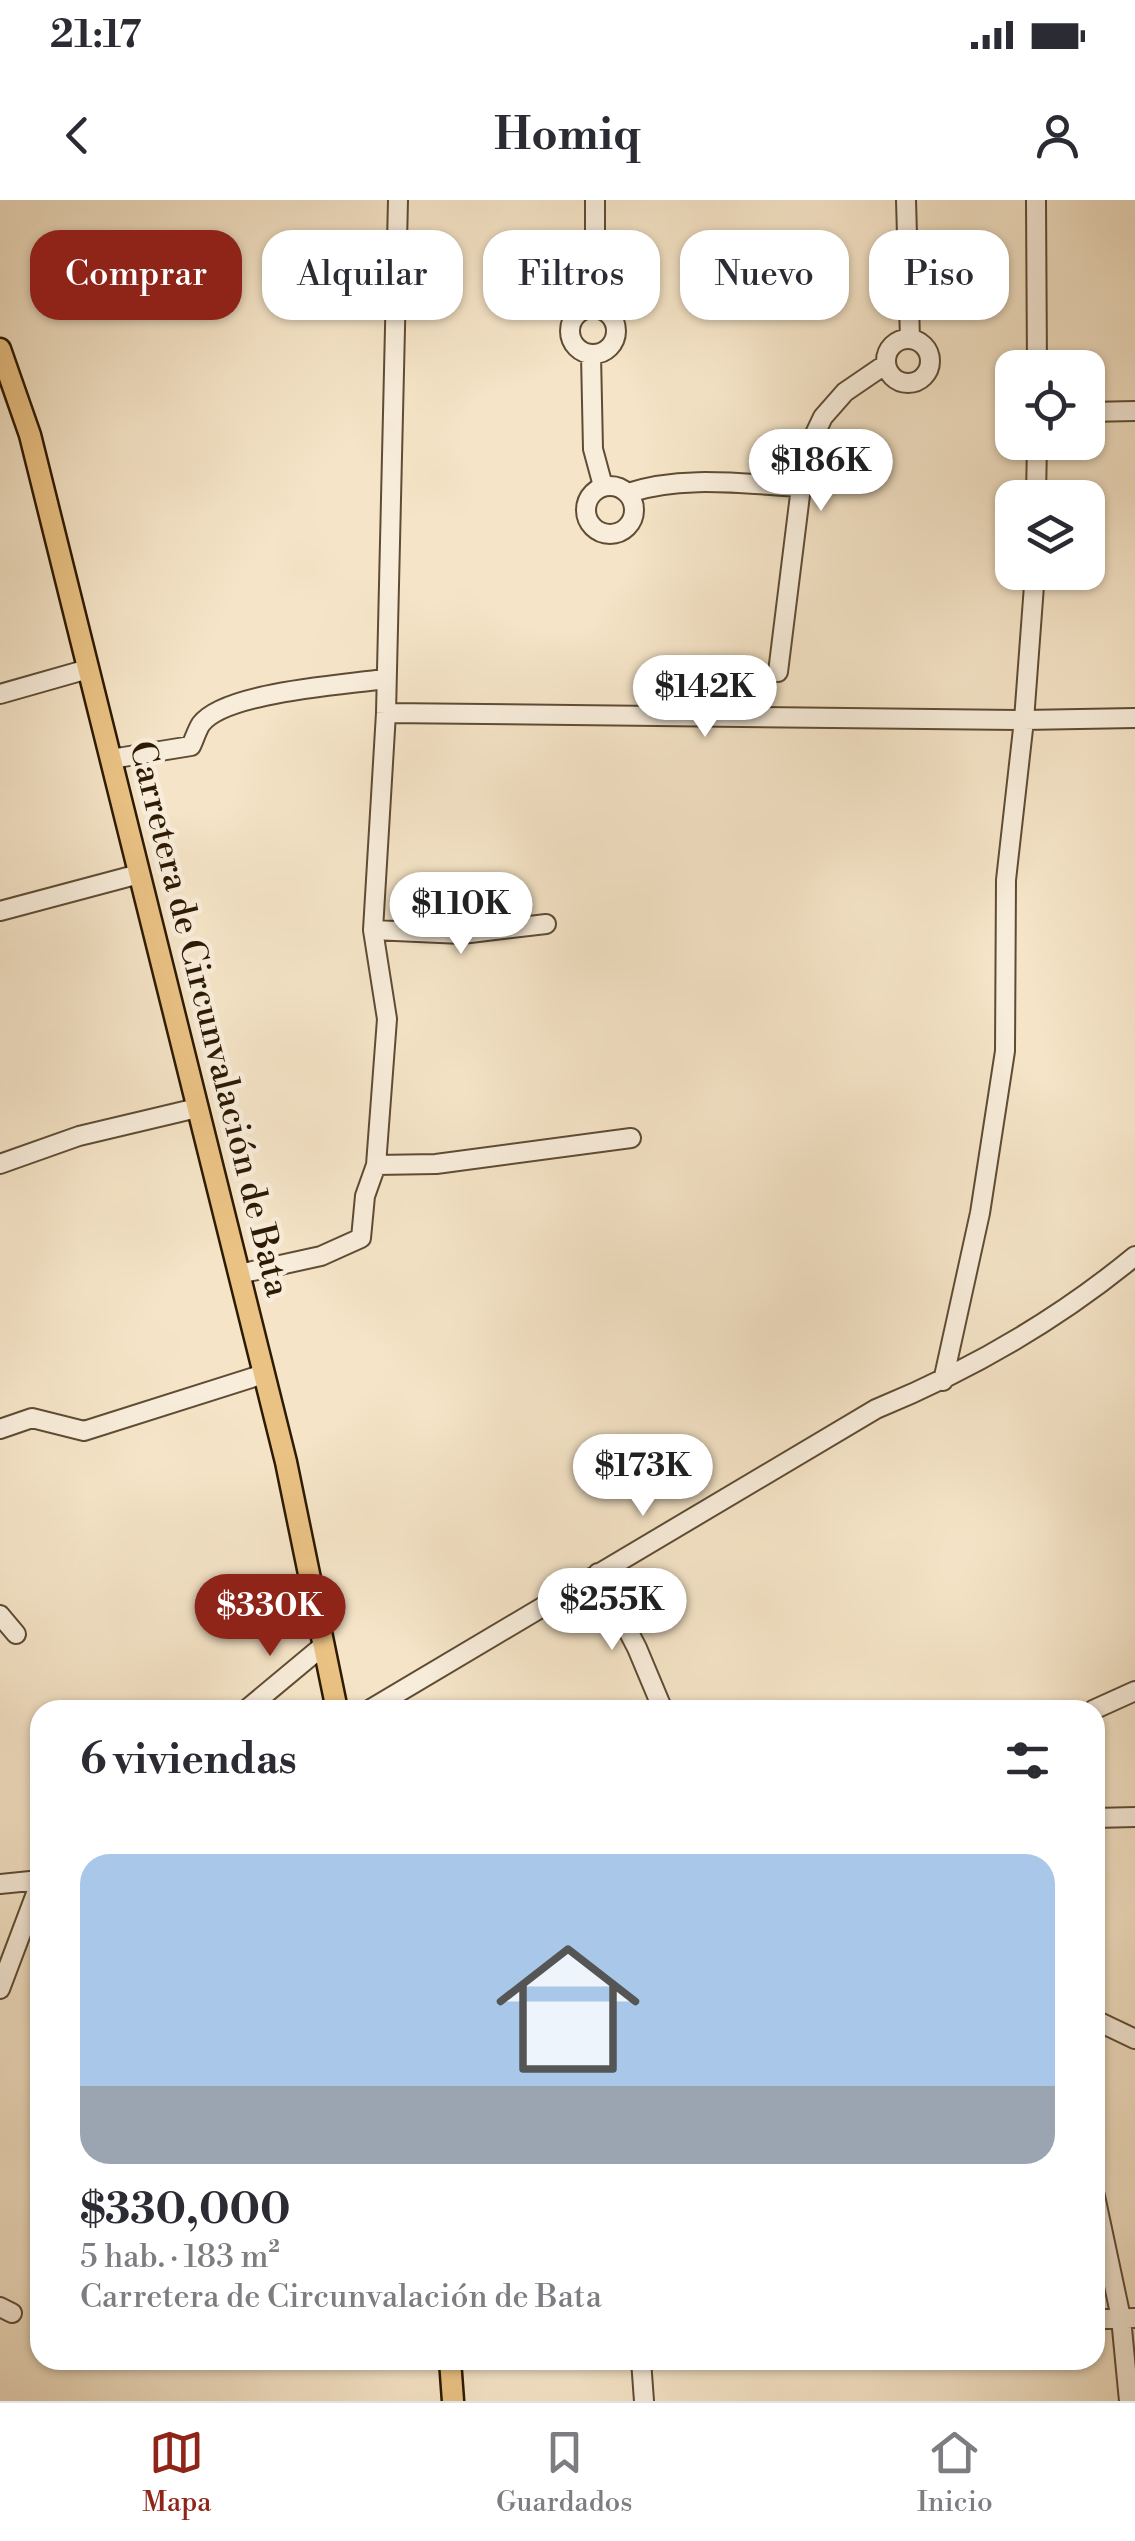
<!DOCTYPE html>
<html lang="es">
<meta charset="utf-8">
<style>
:root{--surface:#fff;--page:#f7f7f7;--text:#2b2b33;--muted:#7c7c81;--line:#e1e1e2;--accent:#8f2418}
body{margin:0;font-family:"Libre Bodoni",serif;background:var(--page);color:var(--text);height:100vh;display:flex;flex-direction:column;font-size:38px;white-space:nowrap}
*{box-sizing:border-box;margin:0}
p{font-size:32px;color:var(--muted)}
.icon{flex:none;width:55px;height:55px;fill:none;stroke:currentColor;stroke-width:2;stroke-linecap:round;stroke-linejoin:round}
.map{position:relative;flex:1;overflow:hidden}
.drawer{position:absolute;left:30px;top:1500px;width:1075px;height:670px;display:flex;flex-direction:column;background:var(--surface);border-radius:30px;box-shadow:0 2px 8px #0004}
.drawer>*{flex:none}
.banner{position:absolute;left:30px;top:30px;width:1075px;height:90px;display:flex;gap:20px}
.buttons{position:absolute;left:995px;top:150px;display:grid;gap:20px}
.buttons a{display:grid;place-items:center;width:110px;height:110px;border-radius:20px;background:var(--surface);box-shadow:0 2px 8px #0004;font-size:50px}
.price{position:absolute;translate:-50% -85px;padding:0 22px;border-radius:35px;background:#fff;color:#222;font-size:32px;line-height:65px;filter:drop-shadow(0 2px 5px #0008)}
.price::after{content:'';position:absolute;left:50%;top:60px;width:30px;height:22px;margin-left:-15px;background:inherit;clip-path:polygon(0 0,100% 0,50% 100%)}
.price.selected{background:var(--accent);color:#fff}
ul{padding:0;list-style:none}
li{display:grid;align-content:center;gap:20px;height:530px;padding:0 50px}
li span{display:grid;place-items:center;height:310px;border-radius:30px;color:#555}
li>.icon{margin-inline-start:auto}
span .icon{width:180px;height:180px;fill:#fffc;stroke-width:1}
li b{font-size:42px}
h2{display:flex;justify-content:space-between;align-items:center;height:120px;padding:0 50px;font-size:42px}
.pill{padding:0 35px;border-radius:30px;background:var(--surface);box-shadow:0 2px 8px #0004;font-size:35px;line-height:90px}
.pill.selected{background:var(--accent);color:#fff}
.status{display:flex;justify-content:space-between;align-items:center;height:70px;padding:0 50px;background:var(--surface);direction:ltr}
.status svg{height:28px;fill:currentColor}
header{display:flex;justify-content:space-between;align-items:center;height:130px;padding:0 50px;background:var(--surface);font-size:45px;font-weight:800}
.menu{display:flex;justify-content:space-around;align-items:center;height:140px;border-top:2px solid var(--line);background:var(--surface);font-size:28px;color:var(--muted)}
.menu a{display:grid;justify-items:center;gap:5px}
.menu .selected{color:var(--accent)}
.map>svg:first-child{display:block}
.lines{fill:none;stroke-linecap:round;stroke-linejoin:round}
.minor-casing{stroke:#5f4c34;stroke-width:22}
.major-casing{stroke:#2d1a03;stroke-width:25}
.minor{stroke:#f8eddb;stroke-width:18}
.major{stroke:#eac284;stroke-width:20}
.labels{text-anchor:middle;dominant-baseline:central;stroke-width:9;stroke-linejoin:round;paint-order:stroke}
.street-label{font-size:35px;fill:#2d1a03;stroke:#f8eddb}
</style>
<div class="status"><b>21:17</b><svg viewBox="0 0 49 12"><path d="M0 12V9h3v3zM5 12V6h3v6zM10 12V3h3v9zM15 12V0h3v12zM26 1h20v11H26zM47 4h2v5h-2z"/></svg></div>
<header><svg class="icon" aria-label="back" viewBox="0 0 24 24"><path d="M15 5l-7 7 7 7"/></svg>Homiq<svg class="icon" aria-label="person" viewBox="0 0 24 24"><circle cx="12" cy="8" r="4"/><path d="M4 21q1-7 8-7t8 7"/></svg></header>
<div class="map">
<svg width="1135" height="2201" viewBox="0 0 1135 2201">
<rect width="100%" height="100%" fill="#f5e4c7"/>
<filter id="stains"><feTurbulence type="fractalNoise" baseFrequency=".002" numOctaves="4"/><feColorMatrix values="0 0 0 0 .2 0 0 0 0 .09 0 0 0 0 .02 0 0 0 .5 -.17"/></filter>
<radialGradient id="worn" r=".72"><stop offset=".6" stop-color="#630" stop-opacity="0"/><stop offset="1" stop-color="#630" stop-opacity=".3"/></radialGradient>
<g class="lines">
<g class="minor-casing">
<path id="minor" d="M595,0V108
M906,0L910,139
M1036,0L1037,168
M570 131a23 23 0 1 1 46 0a23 23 0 1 1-46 0Z
M886 161a22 22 0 1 1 44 0a22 22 0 1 1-44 0Z
M591,155L593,249L603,286
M1088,212L1135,211
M586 310a24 24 0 1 1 48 0a24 24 0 1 1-48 0Z
M628,293C682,275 744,284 801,287
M1036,298L1037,242
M778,472L801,287L812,240L823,217L845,192L886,164
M0,494L88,469
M386,513L1024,520L1135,518
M111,559L191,546C194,540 197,530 201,524C225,492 344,485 384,479
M0,711L139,674
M373,730L462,734L546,724
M0,964L79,936L197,908
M376,965L436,964L631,938
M239,1074L321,1056L361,1038L365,996L376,965L387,819L373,730L386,513L398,0
M943,1181L980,1013L1005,851L1006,680L1024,520L1035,372
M0,1229L32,1218L84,1231L264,1174
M598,1373L637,1448L663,1510
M0,1415L16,1434
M246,1510L324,1445
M369,1510L876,1209C971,1170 1056,1121 1135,1056
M1093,1510L1135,1491
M1095,1618L1135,1617
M0,1684L40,1680
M0,1789L40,1683
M1095,1820L1135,1839
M1095,1996L1121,2118L1129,2201
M0,2107L12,2113
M1095,2119L1135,2118
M641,2160L644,2201"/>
</g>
<g class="major-casing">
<path id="major" d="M0,149L30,235L286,1262L337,1510
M450,2160L453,2201"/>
</g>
<use href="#minor" class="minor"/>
<use href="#major" class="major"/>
</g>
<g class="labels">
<g class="street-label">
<text transform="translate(209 819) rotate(76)">Carretera de Circunvalación de Bata</text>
</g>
</g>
<rect width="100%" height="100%" filter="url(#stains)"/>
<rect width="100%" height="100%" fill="url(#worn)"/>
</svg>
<div class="buttons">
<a><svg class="icon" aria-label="locate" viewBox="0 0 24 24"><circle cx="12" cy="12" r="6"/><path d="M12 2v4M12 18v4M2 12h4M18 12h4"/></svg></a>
<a><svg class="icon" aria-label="layers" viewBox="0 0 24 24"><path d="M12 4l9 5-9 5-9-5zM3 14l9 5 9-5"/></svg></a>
</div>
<b class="price" style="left:821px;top:314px">$186K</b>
<b class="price" style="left:705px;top:540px">$142K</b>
<b class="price" style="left:461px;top:757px">$110K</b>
<b class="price" style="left:643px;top:1319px">$173K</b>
<b class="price" style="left:612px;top:1453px">$255K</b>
<b class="price selected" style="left:270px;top:1459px">$330K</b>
<div class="banner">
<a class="pill selected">Comprar</a>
<a class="pill">Alquilar</a>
<a class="pill">Filtros</a>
<a class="pill">Nuevo</a>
<a class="pill">Piso</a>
</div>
<section class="drawer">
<h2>6 viviendas<svg class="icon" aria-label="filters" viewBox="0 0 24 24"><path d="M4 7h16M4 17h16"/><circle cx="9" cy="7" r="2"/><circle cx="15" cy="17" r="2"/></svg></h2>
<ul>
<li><span style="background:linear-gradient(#a9c7e8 75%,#9aa5b1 0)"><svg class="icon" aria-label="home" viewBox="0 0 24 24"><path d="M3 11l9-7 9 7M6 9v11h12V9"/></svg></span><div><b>$330,000</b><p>5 hab. · 183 m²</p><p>Carretera de Circunvalación de Bata</p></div></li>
</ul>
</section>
</div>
<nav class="menu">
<a class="selected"><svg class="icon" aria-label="map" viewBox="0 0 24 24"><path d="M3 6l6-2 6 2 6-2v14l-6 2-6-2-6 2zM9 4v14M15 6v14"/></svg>Mapa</a>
<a><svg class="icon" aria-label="saved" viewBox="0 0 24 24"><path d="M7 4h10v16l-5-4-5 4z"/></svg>Guardados</a>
<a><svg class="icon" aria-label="home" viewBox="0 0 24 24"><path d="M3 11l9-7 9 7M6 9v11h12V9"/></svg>Inicio</a>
</nav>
